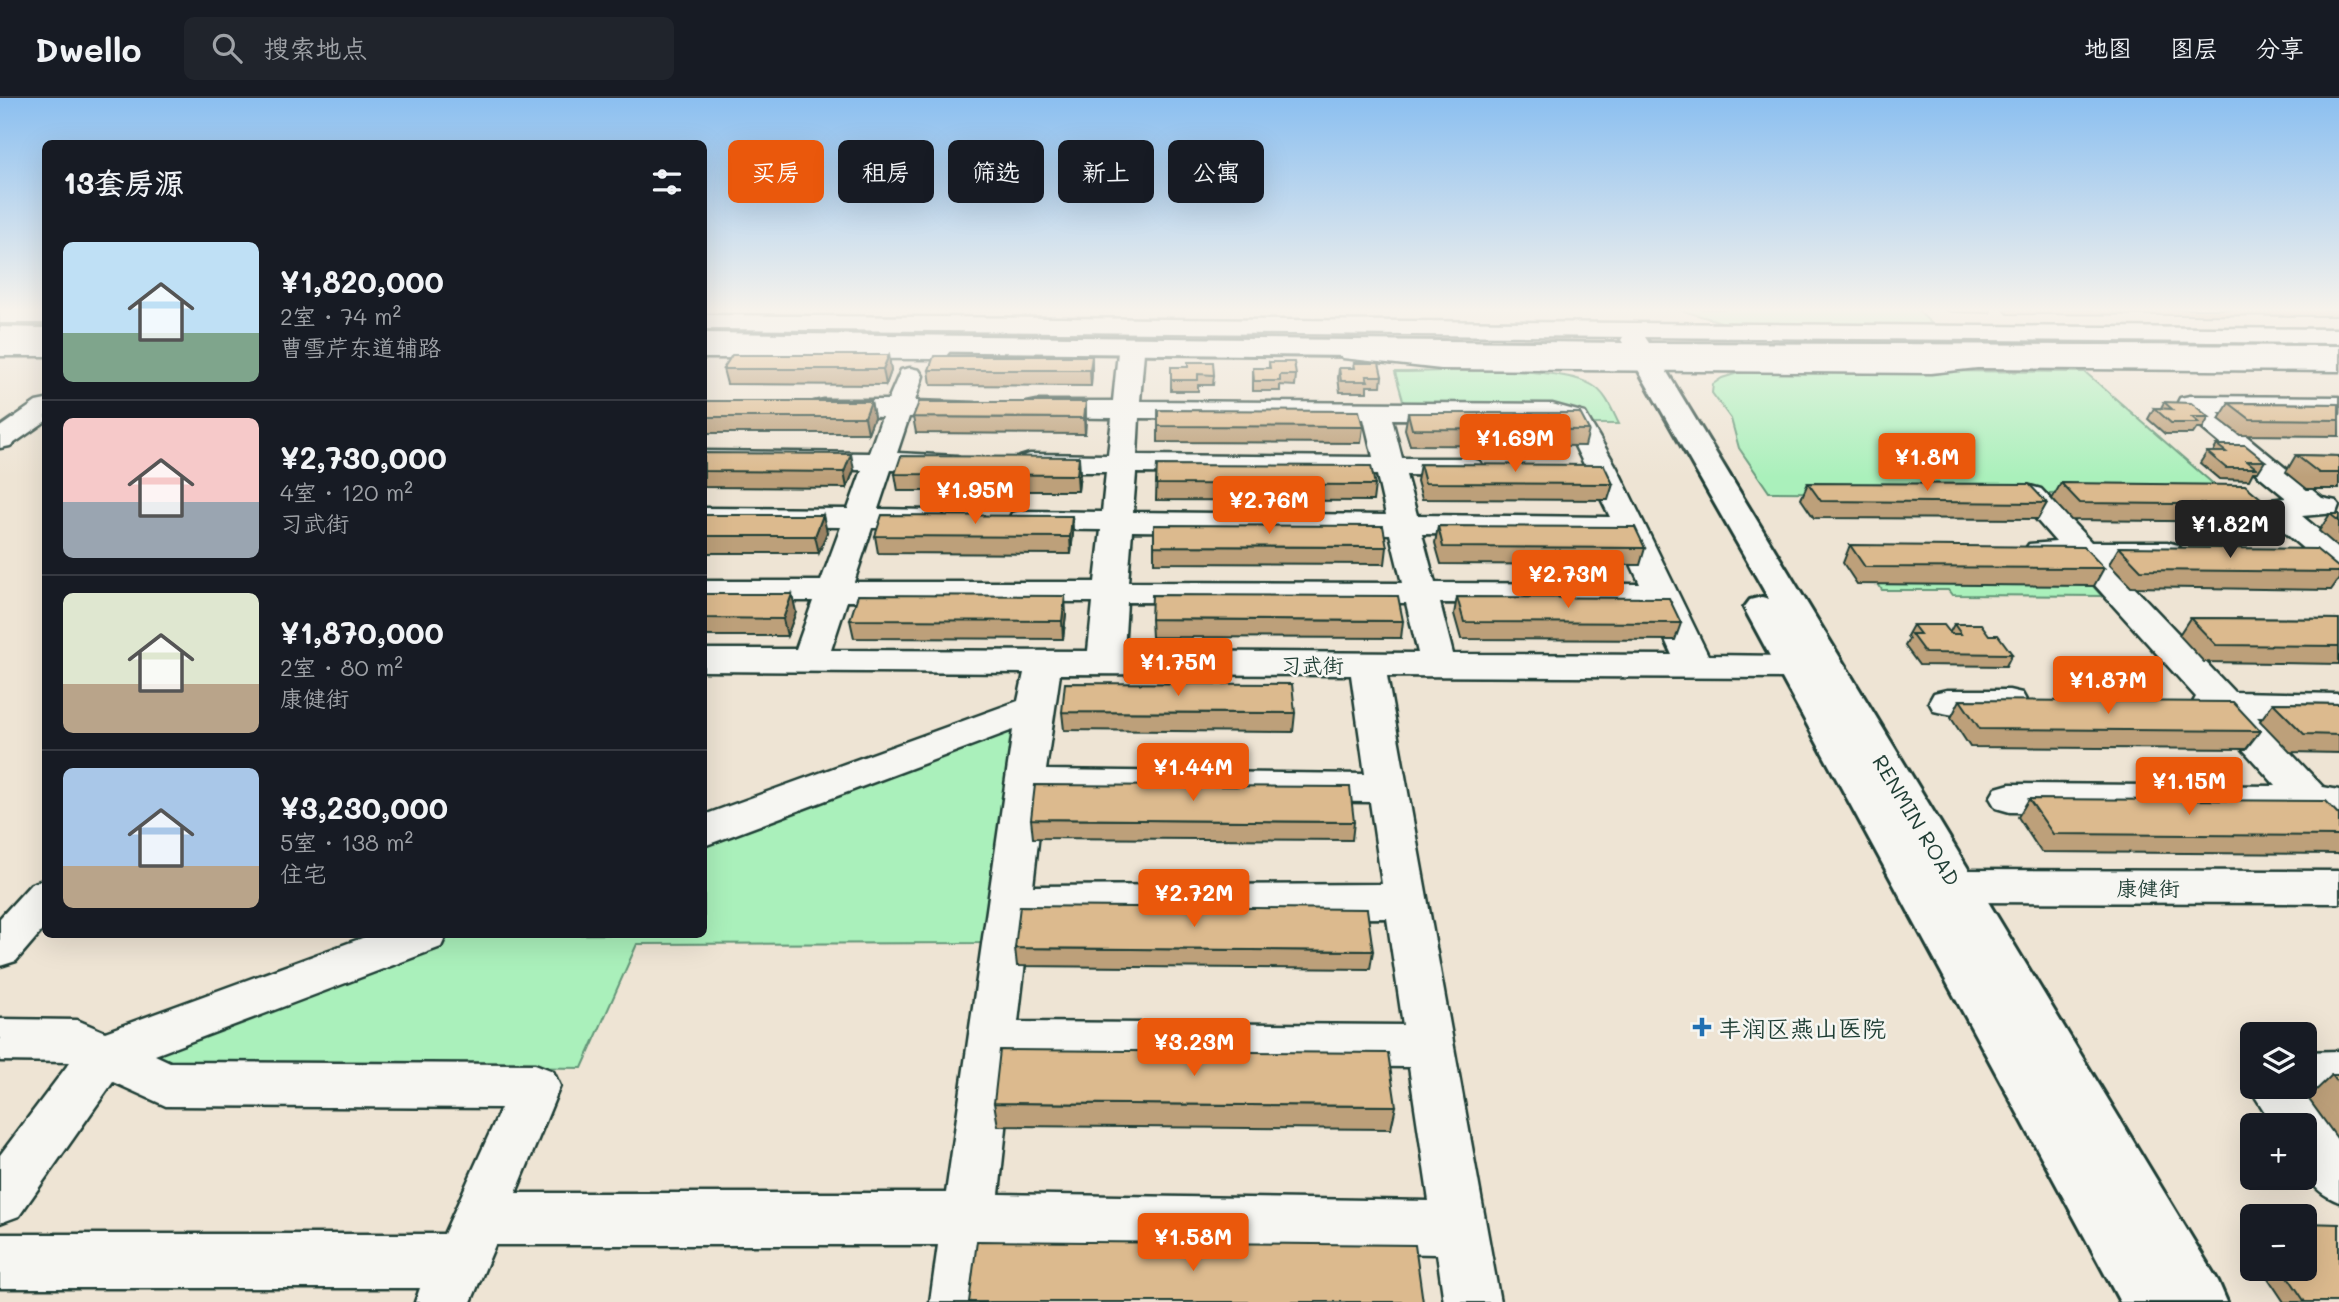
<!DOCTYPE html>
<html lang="zh">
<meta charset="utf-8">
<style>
:root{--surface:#171b24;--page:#20242c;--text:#f1f3f6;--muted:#9ea1a6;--line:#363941;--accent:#ea580c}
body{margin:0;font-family:Mali,"LXGW WenKai TC",sans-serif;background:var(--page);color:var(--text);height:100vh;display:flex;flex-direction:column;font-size:26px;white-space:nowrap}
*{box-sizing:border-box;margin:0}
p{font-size:23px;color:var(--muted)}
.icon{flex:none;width:38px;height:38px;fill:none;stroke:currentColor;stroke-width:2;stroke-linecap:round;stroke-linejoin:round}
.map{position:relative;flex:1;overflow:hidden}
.side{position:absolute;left:42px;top:42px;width:665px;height:798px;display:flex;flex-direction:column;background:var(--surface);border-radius:10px;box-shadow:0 7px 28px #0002}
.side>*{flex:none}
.banner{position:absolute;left:728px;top:42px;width:665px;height:63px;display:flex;gap:14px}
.buttons{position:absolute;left:2240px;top:924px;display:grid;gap:14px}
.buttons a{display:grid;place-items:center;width:77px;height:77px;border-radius:10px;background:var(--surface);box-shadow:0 7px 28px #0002;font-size:35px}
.price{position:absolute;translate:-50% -60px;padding:0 16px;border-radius:7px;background:var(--accent);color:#fff;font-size:23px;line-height:46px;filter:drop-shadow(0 2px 4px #0008)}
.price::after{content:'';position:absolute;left:50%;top:42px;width:21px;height:16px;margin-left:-10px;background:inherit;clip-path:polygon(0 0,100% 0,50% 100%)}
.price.current{background:#222;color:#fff}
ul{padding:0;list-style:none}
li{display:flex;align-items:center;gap:21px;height:175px;padding:0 21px}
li+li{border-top:2px solid var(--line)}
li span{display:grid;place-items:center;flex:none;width:196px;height:140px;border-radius:10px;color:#555}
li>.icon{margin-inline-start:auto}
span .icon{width:84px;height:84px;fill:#fffc;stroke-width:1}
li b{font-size:30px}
h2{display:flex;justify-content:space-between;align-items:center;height:84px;padding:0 21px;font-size:30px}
.pill{padding:0 24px;border-radius:10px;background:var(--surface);box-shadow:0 7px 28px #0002;font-size:24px;line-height:63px}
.pill.current{background:var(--accent);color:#fff}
header{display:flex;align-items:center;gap:42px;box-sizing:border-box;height:98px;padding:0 35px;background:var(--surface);border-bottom:2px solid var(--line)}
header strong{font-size:33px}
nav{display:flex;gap:38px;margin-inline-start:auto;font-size:24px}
.search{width:490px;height:63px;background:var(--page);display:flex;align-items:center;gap:18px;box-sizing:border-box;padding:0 24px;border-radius:10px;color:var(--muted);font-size:26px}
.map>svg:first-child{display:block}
.green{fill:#aaf0bb;stroke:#649678;stroke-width:2}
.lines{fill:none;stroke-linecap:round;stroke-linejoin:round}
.minor-casing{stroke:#1f3d34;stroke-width:5}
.major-casing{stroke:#1f3d34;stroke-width:6}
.minor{fill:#f6f6f2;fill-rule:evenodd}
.major{fill:#f6f6f2;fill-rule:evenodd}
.wall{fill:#bda07a;stroke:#1f3d34;stroke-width:2}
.shaded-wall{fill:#9a8263;stroke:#1f3d34;stroke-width:2}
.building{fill:#dcba8e;stroke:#1f3d34;stroke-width:2}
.poi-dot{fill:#1f6fb2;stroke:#f6f6f2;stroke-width:2.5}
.labels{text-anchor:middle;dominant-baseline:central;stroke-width:5;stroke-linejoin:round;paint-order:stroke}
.street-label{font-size:21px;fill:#1f3d34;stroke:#f6f6f2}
.near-poi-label{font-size:24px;fill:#1f3d34;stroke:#f6f6f2;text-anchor:start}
</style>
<header>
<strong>Dwello</strong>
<div class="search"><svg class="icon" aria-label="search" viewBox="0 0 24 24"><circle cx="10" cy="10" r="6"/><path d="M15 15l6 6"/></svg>搜索地点</div>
<nav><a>地图</a><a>图层</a><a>分享</a></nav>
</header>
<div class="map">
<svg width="2339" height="1204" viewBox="0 0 2339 1204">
<rect width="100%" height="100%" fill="#eee4d4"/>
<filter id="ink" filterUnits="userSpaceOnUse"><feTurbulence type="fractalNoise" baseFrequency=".0143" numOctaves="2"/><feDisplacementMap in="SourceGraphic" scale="14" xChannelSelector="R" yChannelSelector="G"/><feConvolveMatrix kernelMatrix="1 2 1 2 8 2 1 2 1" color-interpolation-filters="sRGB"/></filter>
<g filter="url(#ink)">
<path class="green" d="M1676,211H1916L1932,226L1725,225Z
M1766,272L2085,274L2226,397L1769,394L1739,350L1731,321L1712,295L1713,286L1722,280L1738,275Z
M1395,274C1441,274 1556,266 1592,287C1606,295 1612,312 1619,326H1588L1582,313H1406Z
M1877,484L2091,486L2102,498L1952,497L1948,492H1882Z
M1028,605L988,845L637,846L582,970L125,964L417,837L704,836V728Z"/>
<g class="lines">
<g class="minor-casing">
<path id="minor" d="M0,211H46V225H0Z
M704,217L2339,231V245L704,231Z
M0,242H46V258H0Z
M704,244L937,245L946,248L950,253L946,258L937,261L704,260Z
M1131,246L1140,249L1144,254L1140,303L1552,306L1585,315L1617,370L1708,557L1795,558L1808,561L1813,569L1808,577L1795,580L1387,578L1500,1204H1444L1437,1156L993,1147L986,1204H930L938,1147H495L471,1204H415L420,1190H0V1136H444L501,1010L166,1008L113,984L19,1118L0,1125V1057L70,964L0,963V921L77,922L105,934L373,836H447L441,849L155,957L170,964L535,966L553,973L560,988L516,1095H946L1013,632L704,748V717L1018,603L1024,575L704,573V551H796L813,503H704V483H821L841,429L704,428V410L848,411L862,372L704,371V353L869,355L882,319L814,316L810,310L814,304L824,302H888L901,272L910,270L919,272L923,278L915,303L975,305L979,311L975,317L909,319L897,355L957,358L961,364L957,370L947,373L891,372L878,411L930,412L941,414L945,421L941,428L930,430H872L854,484H1095L1101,432L1023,431L1012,429L1008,422L1012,415L1023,413L1102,414L1106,374H1030L1020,371L1016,365L1020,359L1030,356L1108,357L1112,320L1037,319L1027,317L1023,311L1027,305L1037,303H1113L1118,254L1122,249ZM1139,320L1364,321L1373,359L1137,357ZM1392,321L1550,322L1564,326L1610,419L1417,417L1406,377L1469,378L1479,375L1484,369L1479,363L1469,360H1402ZM1136,375L1377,377L1386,417L1133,414ZM1132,433L1390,436L1402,485L1128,484ZM1422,436L1618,438L1640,486L1435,485ZM847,503L1093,504L1088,553L831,552ZM1127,504L1406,505L1418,555L1124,553ZM1440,505L1649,506L1672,557L1453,556ZM1060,576L1351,577L1365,676L1046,672ZM1043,700L1370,704L1382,786L1033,788ZM1387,820L1403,927L1018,924L1030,822ZM1013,965L1409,969L1429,1103L999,1096Z
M1352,247L1441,255L1931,259L1977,254L2339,257V273L1977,270L1931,275L1441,271L1343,260L1339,255L1343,250Z
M2190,298L2339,299V315L2217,314L2322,400L2336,403L2339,407L2336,415L2302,418L2339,449V475L2328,472L2262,415L2258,409L2262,403L2286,400L2180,312L2177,306L2180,300Z
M46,302V323L10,348L0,350V329L36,304Z
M2030,388L2041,391L2091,444H2167L2178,447L2183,454L2178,461L2167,464L2109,463L2234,594L2339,596V620L2257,619L2323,689L2339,692V746L2324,742L2302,717L2010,714L1996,710L1990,700L1996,690L2010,686L2276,688L2213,618L2197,615L2192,606L2196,599L2073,463L2029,460L2024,453L2029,446L2056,444L2015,397L2019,391Z
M1947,592H2009L2022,595L2027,604L2022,613C1996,620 1960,620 1934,613L1929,604L1934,595Z
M1956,772L2339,773V805L1956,804L1941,800L1935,788L1941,776Z
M46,781V828L16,863L0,868V820L31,786Z
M2339,953V997H2309L2339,1036V1104C2299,1088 2305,1064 2305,1027H2273L2249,989L2252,983V989H2305V954Z"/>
</g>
<g class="major-casing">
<path id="major" d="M0,229L46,230V246L0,245Z
M1634,234L1643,236L1649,245L2339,248V264L1659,261L2218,1183L2227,1204H2120L1744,510L1750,502L1762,499L1769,501L1632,261L704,251V235L1623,245L1621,242L1625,236Z"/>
</g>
<use href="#minor" class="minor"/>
<use href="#major" class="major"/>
</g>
<path class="wall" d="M1943,211H1991L1990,215L1952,214Z
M2003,211H2339V218L2008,216Z
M889,257L891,273L886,287L727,286L723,271Z
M1092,258V273L1091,288L931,287L929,272Z
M1269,264L1296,277L1295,288L1280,287V293H1253V270H1269Z
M1354,265L1382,278L1381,288H1367V294H1340L1338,280L1339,270H1353Z
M1171,269L1214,277L1213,287H1198V293H1171Z
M871,303L874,319L868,335H704V304Z
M2164,304L2209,319L2203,330H2197L2193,336H2165L2148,321L2154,310H2161Z
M2229,305L2339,306V338L2240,337L2219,321Z
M1158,312L1363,329L1361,345L1158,344Z
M1408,315L1589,332L1585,348L1410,347L1405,331Z
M913,319L1086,320L1085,336L916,335Z
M2217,347L2265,363L2258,374H2253L2249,382L2219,381L2200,365L2207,354H2213Z
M704,355L854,372L847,390L704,389Z
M2296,357L2339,358V391H2307L2286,374Z
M1420,366L1613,386L1608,402L1422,401L1417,383Z
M1157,367L1375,387L1373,403L1156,402Z
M1080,375L1078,393H898L895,376Z
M1808,385L2047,405L2038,421L1814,420L1801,401Z
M2061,385L2269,407L2258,424L2071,422L2052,401Z
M2330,416H2339V450L2319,433Z
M704,417L827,434L819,455H704Z
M1072,418L1073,435L1071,456L878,455L875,438Z
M1438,428L1645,450L1640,467L1441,466L1435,445Z
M1850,447L2104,470L2094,488L1857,486L1843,465Z
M1154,448L1387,449L1385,466L1154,465Z
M2119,449L2339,470V481L2331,492L2131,489L2109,466Z
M704,496L796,514L787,538H704Z
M1457,499L1681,525L1675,542L1461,541L1454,516Z
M1066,516L1063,541L854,540L850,522Z
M2190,520L2339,521V566L2204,564L2179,537Z
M1151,521L1403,523L1401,540L1152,539Z
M1954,526L2012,556L2006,568L1919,567L1905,548L1909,541L1907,538L1913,527L1950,534Z
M1960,602L2260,633L2246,651L1970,649L1951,620Z
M2273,605L2339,606V655L2290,654L2260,623Z
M1062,614L1295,615L1293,634L1064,632Z
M2029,701L2339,738V756L2041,754L2018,719Z
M1031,721L1354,724L1352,742L1033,740Z
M1015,850L1373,853L1370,871L1017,868Z
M2332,977H2339V1043L2308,1000Z
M994,1005L1396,1008L1391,1031L998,1028Z
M2305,1125L2339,1204H2284L2262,1171H2305Z"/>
<path class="shaded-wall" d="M889,257L891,273L886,287L883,271Z
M1092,258V273L1091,288L1090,272Z
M871,303L874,319L868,335L865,319Z
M1086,304V320L1085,336L1084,320Z
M851,356L854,372L847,390L844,374Z
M1079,359L1080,375L1078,393L1077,377Z
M823,417L827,434L819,455L815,438Z
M1072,418L1073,435L1071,456L1070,439Z
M792,496L796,514L787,538L783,521Z
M1065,498L1066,516L1063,541L1062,523Z"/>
<path class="building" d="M732,257H889L883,271H723Z
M934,258H1092L1090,272H929Z
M1188,264H1213L1214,277L1198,276V282H1171V269H1188Z
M1269,264H1294L1296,277H1280V283H1254L1253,270H1270Z
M1354,265H1379L1382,278H1366L1368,283H1341L1339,270H1355Z
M704,303H871L865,319H704Z
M919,304H1086L1084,320L913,319Z
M2164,304L2191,305L2209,319H2192L2199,325H2171L2154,310L2172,311Z
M2229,305L2339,306V322L2250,321Z
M1158,312L1359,313L1363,329L1158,328Z
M1408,315H1580L1589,332L1412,331Z
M2217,347H2245L2265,363H2247L2256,370H2226L2207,354H2226Z
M704,355L851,356L844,374L704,373Z
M2296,357L2339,358V375H2319Z
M901,358L1079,359L1077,377L895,376Z
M1420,366L1604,367L1613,386L1425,385Z
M1157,367L1371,368L1375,387L1156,386Z
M1808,385L2029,386L2047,405L1821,403Z
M2061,385L2245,387L2269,407L2080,405Z
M2330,416H2339V423Z
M704,417H823L815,438H704Z
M882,417L1072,418L1070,439L875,438Z
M1154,427L1383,428L1387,449L1154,448Z
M1438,428L1635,429L1645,450L1443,449Z
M1850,447L2084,449L2104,470L1865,469Z
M2119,449L2316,451L2339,470V474L2141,472Z
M704,496H792L783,521L704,520Z
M858,497L1065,498L1062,523L850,522Z
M1152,497L1398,498L1403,523L1151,521Z
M1457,499L1669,500L1681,525L1464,524Z
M2190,520L2339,521V548L2216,547Z
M1954,526H1981L1989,537H1998L2012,556L1925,555L1911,536H1920L1913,527H1944L1951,536H1961Z
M1065,585L1292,586L1295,615L1062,614Z
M1960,602L2233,604L2260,633L1980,631Z
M2273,605L2339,606V637L2304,636Z
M1035,687L1350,689L1354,724L1031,721Z
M2029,701L2326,703L2339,717V738L2053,736Z
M1020,808L1367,811L1373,853L1015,850Z
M1000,952L1388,955L1396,1008L994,1005Z
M2332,977H2339V986Z
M2305,1125L2339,1126V1204H2305L2283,1171H2305V1150H2306L2305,1148Z
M977,1143L1415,1147L1423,1204H969Z"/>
</g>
<linearGradient id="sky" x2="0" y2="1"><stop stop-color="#8bbff0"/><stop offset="0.56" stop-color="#f7f3ec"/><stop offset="1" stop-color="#f7f3ec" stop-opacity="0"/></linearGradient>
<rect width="2339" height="379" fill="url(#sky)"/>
<path class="poi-dot" d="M1698.5 918.5h7v7h7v7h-7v7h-7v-7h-7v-7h7z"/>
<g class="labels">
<g class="street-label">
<text x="1312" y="566">习武街</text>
<text transform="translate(1917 722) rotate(59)">RENMIN ROAD</text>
<text x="2148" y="789">康健街</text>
</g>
<g class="near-poi-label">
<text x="1718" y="929">丰润区燕山医院</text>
</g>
</g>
</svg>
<div class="buttons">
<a><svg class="icon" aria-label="layers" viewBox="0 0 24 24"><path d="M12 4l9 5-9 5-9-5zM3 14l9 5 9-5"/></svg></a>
<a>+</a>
<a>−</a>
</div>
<b class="price" style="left:1515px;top:376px">¥1.69M</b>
<b class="price" style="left:1927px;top:395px">¥1.8M</b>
<b class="price" style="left:975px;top:428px">¥1.95M</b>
<b class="price" style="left:1269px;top:438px">¥2.76M</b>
<b class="price current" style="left:2230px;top:462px">¥1.82M</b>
<b class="price" style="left:1568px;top:512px">¥2.73M</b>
<b class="price" style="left:1178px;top:600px">¥1.75M</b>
<b class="price" style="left:2108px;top:618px">¥1.87M</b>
<b class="price" style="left:1193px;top:705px">¥1.44M</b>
<b class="price" style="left:2189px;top:719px">¥1.15M</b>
<b class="price" style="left:1194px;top:831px">¥2.72M</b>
<b class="price" style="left:1194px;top:980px">¥3.23M</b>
<b class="price" style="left:1193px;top:1175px">¥1.58M</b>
<div class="banner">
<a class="pill current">买房</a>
<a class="pill">租房</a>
<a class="pill">筛选</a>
<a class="pill">新上</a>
<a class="pill">公寓</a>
</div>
<section class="side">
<h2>13套房源<svg class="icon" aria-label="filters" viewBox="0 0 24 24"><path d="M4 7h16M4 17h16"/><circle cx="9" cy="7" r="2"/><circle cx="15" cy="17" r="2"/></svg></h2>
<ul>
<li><span style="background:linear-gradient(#bfe0f5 65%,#7fa58c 0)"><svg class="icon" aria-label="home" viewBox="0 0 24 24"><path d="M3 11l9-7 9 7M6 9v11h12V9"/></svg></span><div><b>¥1,820,000</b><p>2室 · 74 m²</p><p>曹雪芹东道辅路</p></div></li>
<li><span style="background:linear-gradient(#f6c9c9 60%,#9aa5b1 0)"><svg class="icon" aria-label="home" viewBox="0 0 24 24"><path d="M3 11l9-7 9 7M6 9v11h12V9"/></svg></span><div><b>¥2,730,000</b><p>4室 · 120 m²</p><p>习武街</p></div></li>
<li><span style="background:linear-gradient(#dfe7d0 65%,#b9a48a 0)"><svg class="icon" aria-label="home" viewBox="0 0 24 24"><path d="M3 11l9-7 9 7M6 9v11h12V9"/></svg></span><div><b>¥1,870,000</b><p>2室 · 80 m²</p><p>康健街</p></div></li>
<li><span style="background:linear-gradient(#a9c7e8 70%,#b9a48a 0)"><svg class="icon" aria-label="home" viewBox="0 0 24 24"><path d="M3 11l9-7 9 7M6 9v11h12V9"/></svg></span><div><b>¥3,230,000</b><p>5室 · 138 m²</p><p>住宅</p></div></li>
</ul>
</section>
</div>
